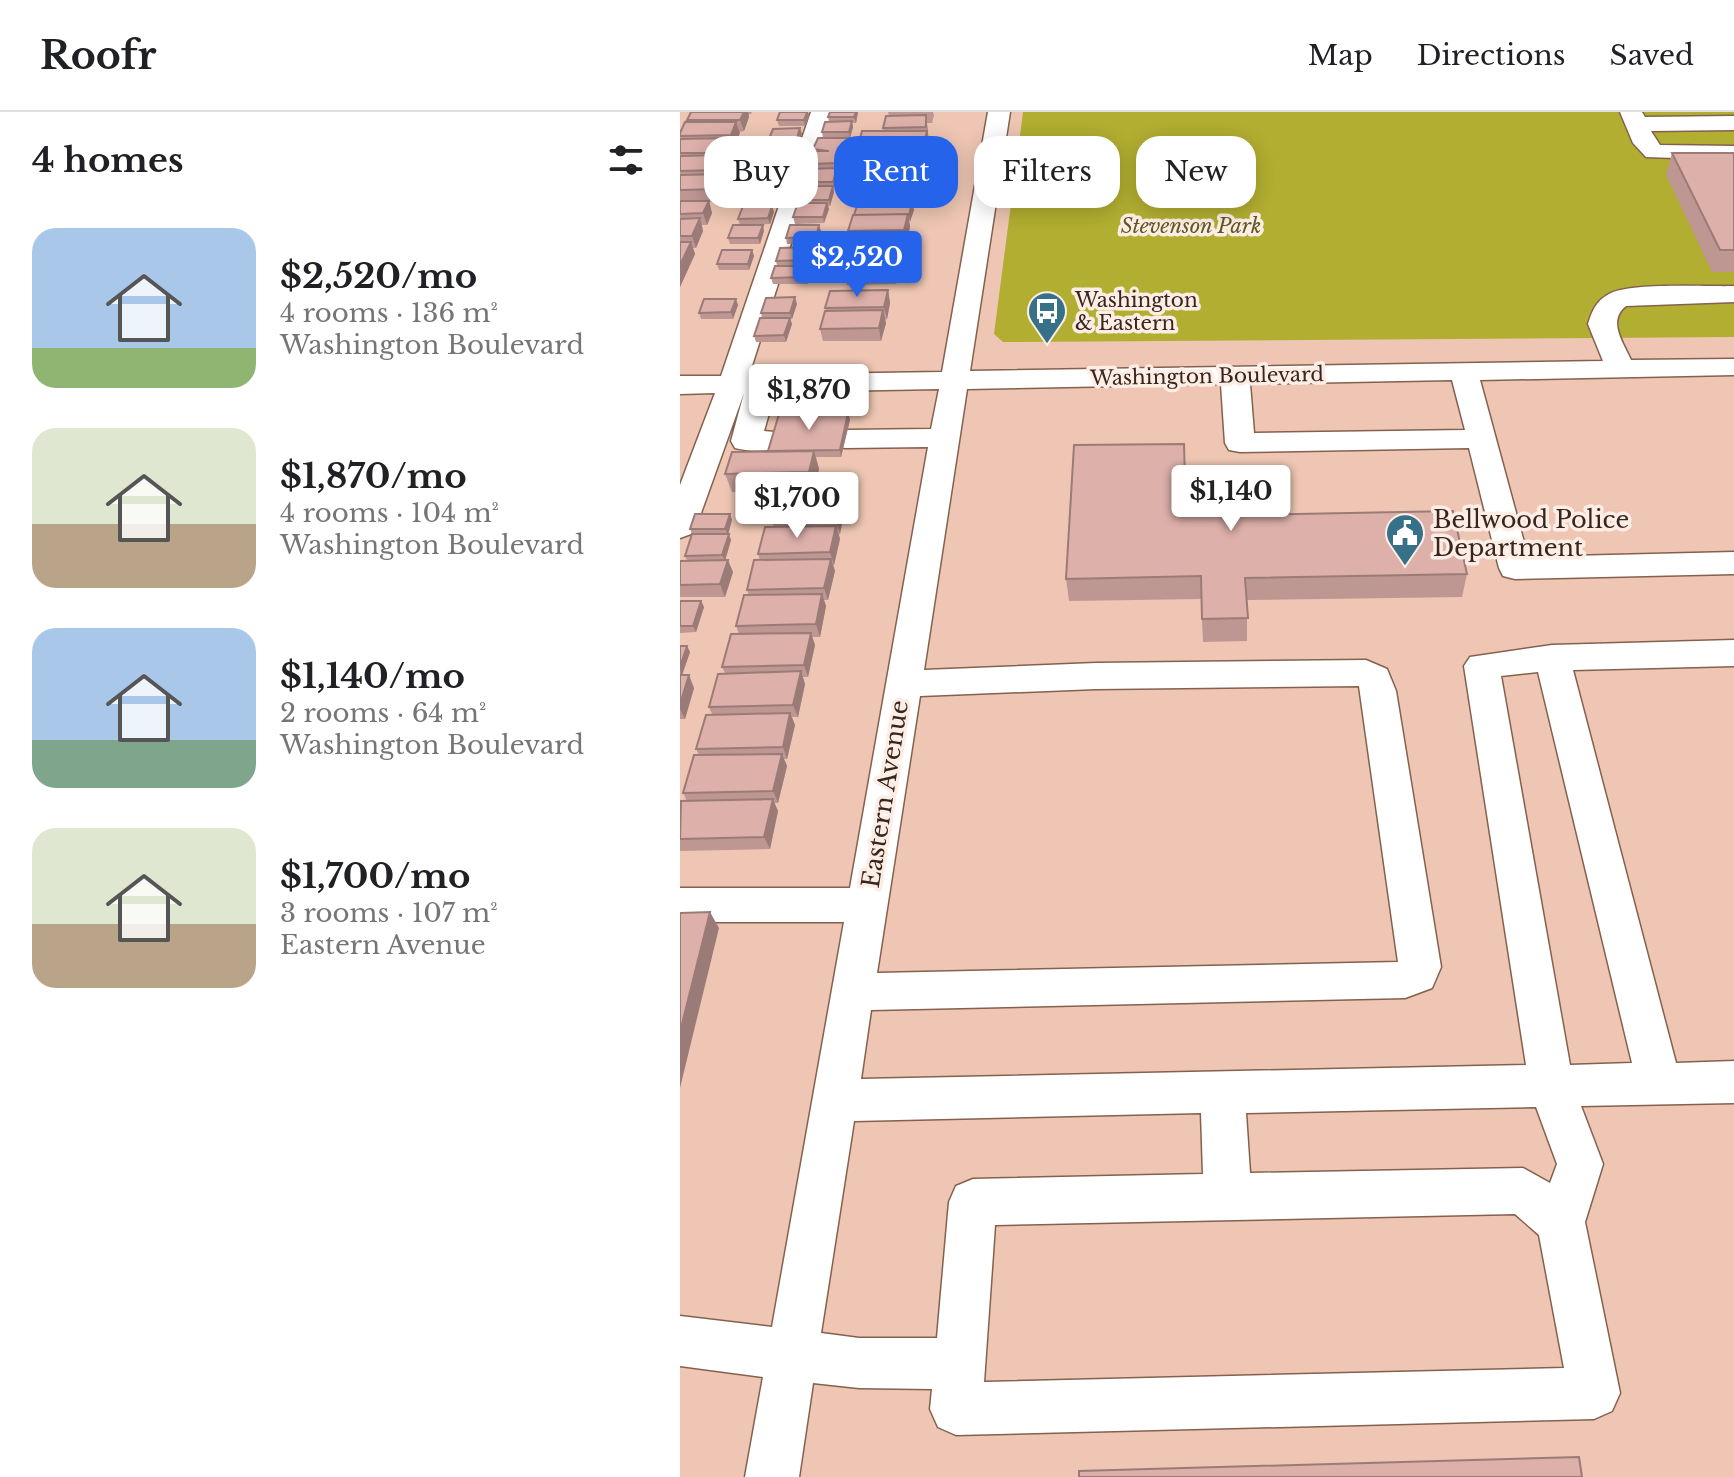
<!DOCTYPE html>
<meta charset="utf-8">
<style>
:root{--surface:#fff;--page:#f6f6f6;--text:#202124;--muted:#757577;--line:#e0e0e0;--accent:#2563eb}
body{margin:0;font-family:"Libre Baskerville",serif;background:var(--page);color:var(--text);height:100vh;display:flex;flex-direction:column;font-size:30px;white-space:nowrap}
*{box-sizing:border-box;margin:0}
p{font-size:26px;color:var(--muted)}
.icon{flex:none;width:44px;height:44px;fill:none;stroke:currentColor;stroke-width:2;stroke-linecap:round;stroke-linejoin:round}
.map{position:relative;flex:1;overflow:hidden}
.panel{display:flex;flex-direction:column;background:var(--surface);width:680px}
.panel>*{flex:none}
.banner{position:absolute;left:24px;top:24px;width:760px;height:72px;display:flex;gap:16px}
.price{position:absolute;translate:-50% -68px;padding:0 18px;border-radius:8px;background:#fff;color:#222;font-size:26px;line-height:52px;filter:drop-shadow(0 2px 4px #0008)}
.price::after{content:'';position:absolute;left:50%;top:48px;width:24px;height:18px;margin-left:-12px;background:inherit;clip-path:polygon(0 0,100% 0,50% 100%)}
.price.active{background:var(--accent);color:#fff}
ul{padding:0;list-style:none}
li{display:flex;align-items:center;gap:24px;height:200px;padding:0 32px}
li span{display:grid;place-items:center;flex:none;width:224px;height:160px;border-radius:24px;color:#555}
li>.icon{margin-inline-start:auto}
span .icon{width:96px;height:96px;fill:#fffc;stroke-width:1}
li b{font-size:34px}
h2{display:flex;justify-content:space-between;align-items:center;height:96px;padding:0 32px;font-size:34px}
.tag{padding:0 28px;border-radius:24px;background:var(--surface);box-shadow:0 4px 20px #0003;font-size:28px;line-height:72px}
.tag.active{background:var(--accent);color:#fff}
header{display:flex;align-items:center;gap:48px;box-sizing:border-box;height:112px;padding:0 40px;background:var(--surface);border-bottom:2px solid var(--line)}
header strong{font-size:38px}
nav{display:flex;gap:44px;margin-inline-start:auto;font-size:28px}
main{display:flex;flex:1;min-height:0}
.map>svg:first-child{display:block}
.green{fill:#b2ae31}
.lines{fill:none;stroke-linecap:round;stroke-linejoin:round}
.minor-casing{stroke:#84614f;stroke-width:3}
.minor{fill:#fff;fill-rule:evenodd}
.wall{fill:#be9792}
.shaded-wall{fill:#9b7b77}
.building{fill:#ddb0aa;stroke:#9b7b77;stroke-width:2}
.labels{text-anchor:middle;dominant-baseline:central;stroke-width:7;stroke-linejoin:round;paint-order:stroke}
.far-park-label{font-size:20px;font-style:italic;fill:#5c5a22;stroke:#feede5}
.far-poi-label{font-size:20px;fill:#35261f;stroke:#feede5;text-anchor:start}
.far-street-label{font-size:20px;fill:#35261f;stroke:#feede5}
.poi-label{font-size:24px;fill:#35261f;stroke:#feede5;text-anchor:start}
.street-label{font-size:24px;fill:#35261f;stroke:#feede5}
</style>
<header>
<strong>Roofr</strong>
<nav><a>Map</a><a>Directions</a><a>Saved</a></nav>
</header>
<main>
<section class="panel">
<h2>4 homes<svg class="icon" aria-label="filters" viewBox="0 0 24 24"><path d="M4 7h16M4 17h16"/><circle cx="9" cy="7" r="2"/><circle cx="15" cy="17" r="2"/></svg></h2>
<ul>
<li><span style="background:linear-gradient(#a9c7e8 75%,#8fb573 0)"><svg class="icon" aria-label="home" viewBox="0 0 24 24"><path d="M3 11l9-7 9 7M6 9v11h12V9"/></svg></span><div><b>$2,520/mo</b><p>4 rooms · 136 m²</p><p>Washington Boulevard</p></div></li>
<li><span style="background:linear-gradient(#dfe7d0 60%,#b9a48a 0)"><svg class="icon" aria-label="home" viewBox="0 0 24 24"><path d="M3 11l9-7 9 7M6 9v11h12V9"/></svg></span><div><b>$1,870/mo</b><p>4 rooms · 104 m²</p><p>Washington Boulevard</p></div></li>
<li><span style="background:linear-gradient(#a9c7e8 70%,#7fa58c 0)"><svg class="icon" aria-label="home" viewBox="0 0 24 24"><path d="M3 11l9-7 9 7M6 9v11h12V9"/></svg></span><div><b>$1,140/mo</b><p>2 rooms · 64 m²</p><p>Washington Boulevard</p></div></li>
<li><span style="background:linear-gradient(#dfe7d0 60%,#b9a48a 0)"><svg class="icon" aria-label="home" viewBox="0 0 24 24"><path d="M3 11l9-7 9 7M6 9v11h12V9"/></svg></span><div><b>$1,700/mo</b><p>3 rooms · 107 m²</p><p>Eastern Avenue</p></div></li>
</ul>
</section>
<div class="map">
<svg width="1054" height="1365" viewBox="0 0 1054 1365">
<rect width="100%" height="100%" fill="#eec6b3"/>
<path class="green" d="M343,0H1054V225L323,230L314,222Z"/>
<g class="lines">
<g class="minor-casing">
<path id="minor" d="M131,0H153L69,263L262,260L308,0H330L290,259L923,249L908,212C912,199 916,189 929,182C951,170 1026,175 1054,174V190L946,194C927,209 943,230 951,248L1054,247V263L800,268L848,445L1054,440V462L835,467L823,464L819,456L789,336L560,340L549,338L545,331L541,272L287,277L244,558L416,551L686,548L707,557L716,579L761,855L752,876L725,886L191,898L181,967L846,953L784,554L790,545L872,533L1054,528V554L893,558L996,951L1054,949V991L901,994L923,1052L905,1110L940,1281L932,1299L914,1307L276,1323L258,1315L250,1297L252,1277L179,1276L133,1271L119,1365H65L83,1265L0,1254V1204L92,1215L164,810H0V776H170L248,335L165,336L154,334L150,327L154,320L165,318L251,317L259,277L95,280L84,319L105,321L109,328L105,335C89,339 71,340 55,336L51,329L64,281L16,415L11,422L0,426V373L35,281L0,282V264H41ZM772,268L785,318L574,321L570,272ZM858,560L952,951L890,953L821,564ZM679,574L718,850L197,861L240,584L416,577ZM856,995L877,1052L870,1071L843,1056L570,1061L566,1001ZM521,1001L523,1062L293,1067L276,1074L269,1090L257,1226H179L141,1221L174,1009ZM835,1102L859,1123L884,1256L304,1270L315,1113Z
M940,0H962L965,5L1054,4V18L971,19L980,33L1054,34V48L966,45L953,31Z"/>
</g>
<use href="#minor" class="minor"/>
</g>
<path class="wall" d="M11,0H72L71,2H69V5L64,19L59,20L54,35H52L53,38L47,52H45V55L42,62L52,74L46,89L29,90L32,101L27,113H22L23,119L16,136H13L15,142L0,175V21L8,10L7,8Z
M100,0H128L129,4L125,14H99L97,8Z
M178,0L176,11H172L173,15L170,26L173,32L168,43H163L159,57H157L158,62L153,76L154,80L150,94H148L149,97L144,111L115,112L113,105L121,91L120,88L125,74L124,70L131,57L130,52L134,40L133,37L143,26L142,20L149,10L148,5Z
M208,0H253L254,3L252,11H247L249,31L246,42H245L243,58H241L239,76H236L237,79L233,93L234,98L229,110L230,114L227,130H224L225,138L221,153H219L220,157L216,172L167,173L166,166L169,153H166L163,141L170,126L168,119L174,103L183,91V89H173L171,77L187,68V65L192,50L193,42H181L179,30L203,19V16L209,4Z
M122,22L118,35H115L116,39L111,52H109V55L106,65H79L77,59L83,49L82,46L90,34L88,29Z
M992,41H1054V160H1032L986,63Z
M104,72L99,86H70L69,80Z
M94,100L90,112L60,113L58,107Z
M84,119L80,132H50L48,126Z
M141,119L137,131L107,132L106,126Z
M72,138L74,144L69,158H39L37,152Z
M132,142L129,154L131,160L128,172H93L91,166L97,154L96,149Z
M208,178L210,191L207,207L205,208L206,211L201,229H143L140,217L146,199L145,196Z
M117,192L112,207H110L112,212L106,230H76L74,224L82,206L81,201Z
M58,193L53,207H21L19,201Z
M168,301L170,308L161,345H136L139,357L134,378L52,380L45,362L88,340Z
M50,402L52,408L48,422L51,428L45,448L53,460L45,485H0V449L7,448L5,444L12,422L10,417Z
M164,402L160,422H159L160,427L154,453H153L155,459L148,488H144L146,494L140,525H132L135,533L128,565H123L125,572L118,605H112L115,613L107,647H104L107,654L98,691H94L98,699L90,737L0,739V691L7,689L3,681L19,643L16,637L32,602L29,595L45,561L42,555L59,522L56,514L69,483L67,478L80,448L78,442L94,415L92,411Z
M506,404L787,462L782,485L567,488V529L523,530L521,487L389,489L386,467Z
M0,489H21L24,495L16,520L0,521Z
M0,534H7L10,540L2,563L14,576L5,607H0Z"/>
<path class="shaded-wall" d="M64,0H68L69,5L64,19L60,8Z
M127,0H128L129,4L125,14L124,8Z
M176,0H178L176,11L174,5Z
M246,3L249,31L246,42L244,30L247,21Z
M172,9L173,15L170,26L169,20Z
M56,10L60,21L54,35L51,23Z
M120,16L122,22L118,35L116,29Z
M49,26L53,38L47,52L43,41Z
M171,26L173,32L168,43L167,37Z
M244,32L246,44L243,58L241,46Z
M114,33L116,39L111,52L110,46Z
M162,37L163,43L159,57L158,51Z
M42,43L45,55L39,70L36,58Z
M108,48L109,55L106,65L104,59Z
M240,49L242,61L239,76L236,64Z
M157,56L158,62L154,76L153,70Z
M49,62L52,74L46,89L42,77Z
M102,66L104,72L99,86L97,79Z
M235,67L237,79L234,93L231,81Z
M153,74L154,80L150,94L149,88Z
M29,89L32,101L27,113L23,101Z
M147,91L149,97L144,111L143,105Z
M232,91L234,98L230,110L229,103Z
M92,94L94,100L90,112L88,106Z
M228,102L230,114L227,130L224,118Z
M20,106L23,119L16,136L12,124Z
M83,113L84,119L80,132L78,126Z
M139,113L141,119L137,131L136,125Z
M223,125L225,138L221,153L219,141Z
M11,130L15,142L0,175V153Z
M131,135L132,142L128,155L127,148Z
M72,138L74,144L69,158L68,152Z
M218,150L220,157L216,172L215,165Z
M130,154L131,160L128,172L126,165Z
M208,178L210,191L207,207L204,195Z
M115,185L117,192L112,207L110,201Z
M56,187L58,193L53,207L51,200Z
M203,198L206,211L201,229L199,216Z
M110,206L112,212L106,230L104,223Z
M168,301L170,308L161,345L160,338Z
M134,339L139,357L134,378L129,360Z
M161,389L164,402L160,422L156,410Z
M50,402L52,408L48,423L45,417Z
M156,414L160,427L154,453L150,440Z
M49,422L51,428L45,449L42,443Z
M151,447L155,459L148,488L144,476Z
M48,448L53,460L45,485L40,472Z
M142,482L146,494L140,525L136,512Z
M21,489L24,495L16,520L13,514Z
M131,521L135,533L128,565L124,553Z
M7,534L10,540L1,566L0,555Z
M121,559L125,572L118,605L113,593Z
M9,563L14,576L5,607L0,597V592Z
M110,601L115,613L107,647L103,635Z
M102,642L107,654L98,691L93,679Z
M93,687L98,699L90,737L84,725Z
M30,800L39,816L0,976V920Z"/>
<path class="building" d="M11,0H64L60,8H7Z
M100,0H127L124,8H97Z
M150,0H176L174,5H148Z
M246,3V15L203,16L206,4Z
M172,9L169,20H142L145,10Z
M5,10H56L51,23L0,24V21Z
M120,16L116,29H88L93,17Z
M182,19H247L244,30H179Z
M49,26L43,41H0V27Z
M138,26H171L167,37H162L158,51L130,52L134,39H149L133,37Z
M244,32L241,46L192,47L195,33Z
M114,33L110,46H82L87,34Z
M992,41H1054V138H1040Z
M42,43L36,58L0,59V44Z
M108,48L104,59H77L81,49Z
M240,49L236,64L187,65L191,50Z
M157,56L153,70H124L128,57Z
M49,62L42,77L0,78V63Z
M74,66H102L97,79L69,80Z
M235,67L231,81L181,82L183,77H171L173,68Z
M124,74H153L149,88H120Z
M0,89H29L23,101L0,102Z
M118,91H147L143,105H113Z
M178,91H232L229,103L228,102L174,103Z
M63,94H92L88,106L58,107Z
M228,102L224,118L168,119L173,103Z
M20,106L12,124H0V107Z
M53,113H83L78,126H48Z
M110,113H139L136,125L106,126Z
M223,125L219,141H163L167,126Z
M0,130H11L0,153Z
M131,135L127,148L96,149L100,136Z
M42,138H72L68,152H37Z
M218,150L215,165L166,166L170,151Z
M95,154H130L126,165L91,166Z
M208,178L204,195L145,196L150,179Z
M115,185L110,201H81L86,186Z
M24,187H56L51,200L19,201Z
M203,198L199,216L140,217L145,199Z
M80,206H110L104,223L74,224Z
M168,301L160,338L88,339L99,302Z
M504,332L506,404L773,399L787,462L565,466L568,506L522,507L521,464L386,467L394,333Z
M134,339L129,360L45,362L52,340Z
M161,389L156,410L92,411L98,390Z
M15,402H50L45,417H10Z
M156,414L150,440L78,442L85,415Z
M12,422H49L42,443L5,444Z
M151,447L144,476L67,478L74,448Z
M48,448L40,472L0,473V449Z
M142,482L136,512L56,514L64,483Z
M0,489H21L13,514H0Z
M131,521L124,553L42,555L51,522Z
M0,534H7L0,555Z
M121,559L113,593L29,595L38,562Z
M0,563H9L0,592Z
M110,601L103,635L16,637L26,603Z
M102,642L93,679L3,681L14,643Z
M93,687L84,725L0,727L1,689Z
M30,800L0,920V801Z
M899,1345L902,1365H399V1359Z"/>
<defs>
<g id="bus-pin" transform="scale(2)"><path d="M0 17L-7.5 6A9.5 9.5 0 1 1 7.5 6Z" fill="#367189" stroke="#feede5"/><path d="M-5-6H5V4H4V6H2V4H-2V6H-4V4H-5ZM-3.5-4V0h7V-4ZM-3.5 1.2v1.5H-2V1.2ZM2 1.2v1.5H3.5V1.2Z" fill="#fff"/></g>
<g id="civic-pin" transform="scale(2)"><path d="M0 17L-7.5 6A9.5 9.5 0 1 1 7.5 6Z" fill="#367189" stroke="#feede5"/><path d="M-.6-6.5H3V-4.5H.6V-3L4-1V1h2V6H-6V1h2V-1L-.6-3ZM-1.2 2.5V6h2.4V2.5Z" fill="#fff"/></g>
</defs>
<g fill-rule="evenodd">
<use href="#bus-pin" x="367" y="199"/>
<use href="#civic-pin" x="725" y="421"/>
</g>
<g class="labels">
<g class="far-park-label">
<text x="511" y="114">Stevenson Park</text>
</g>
<g class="far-poi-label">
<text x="395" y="188">Washington<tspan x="395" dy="23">&amp; Eastern</tspan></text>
</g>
<g class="far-street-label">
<text transform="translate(527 264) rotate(-1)">Washington Boulevard</text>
</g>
<g class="poi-label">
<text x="753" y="407">Bellwood Police<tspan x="753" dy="28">Department</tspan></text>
</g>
<g class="street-label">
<text transform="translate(205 682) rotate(-81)">Eastern Avenue</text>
</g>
</g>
</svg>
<b class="price active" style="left:177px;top:187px">$2,520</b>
<b class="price" style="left:129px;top:320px">$1,870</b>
<b class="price" style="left:551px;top:421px">$1,140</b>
<b class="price" style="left:117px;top:428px">$1,700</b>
<div class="banner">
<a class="tag">Buy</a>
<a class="tag active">Rent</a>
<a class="tag">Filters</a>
<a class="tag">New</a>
</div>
</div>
</main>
